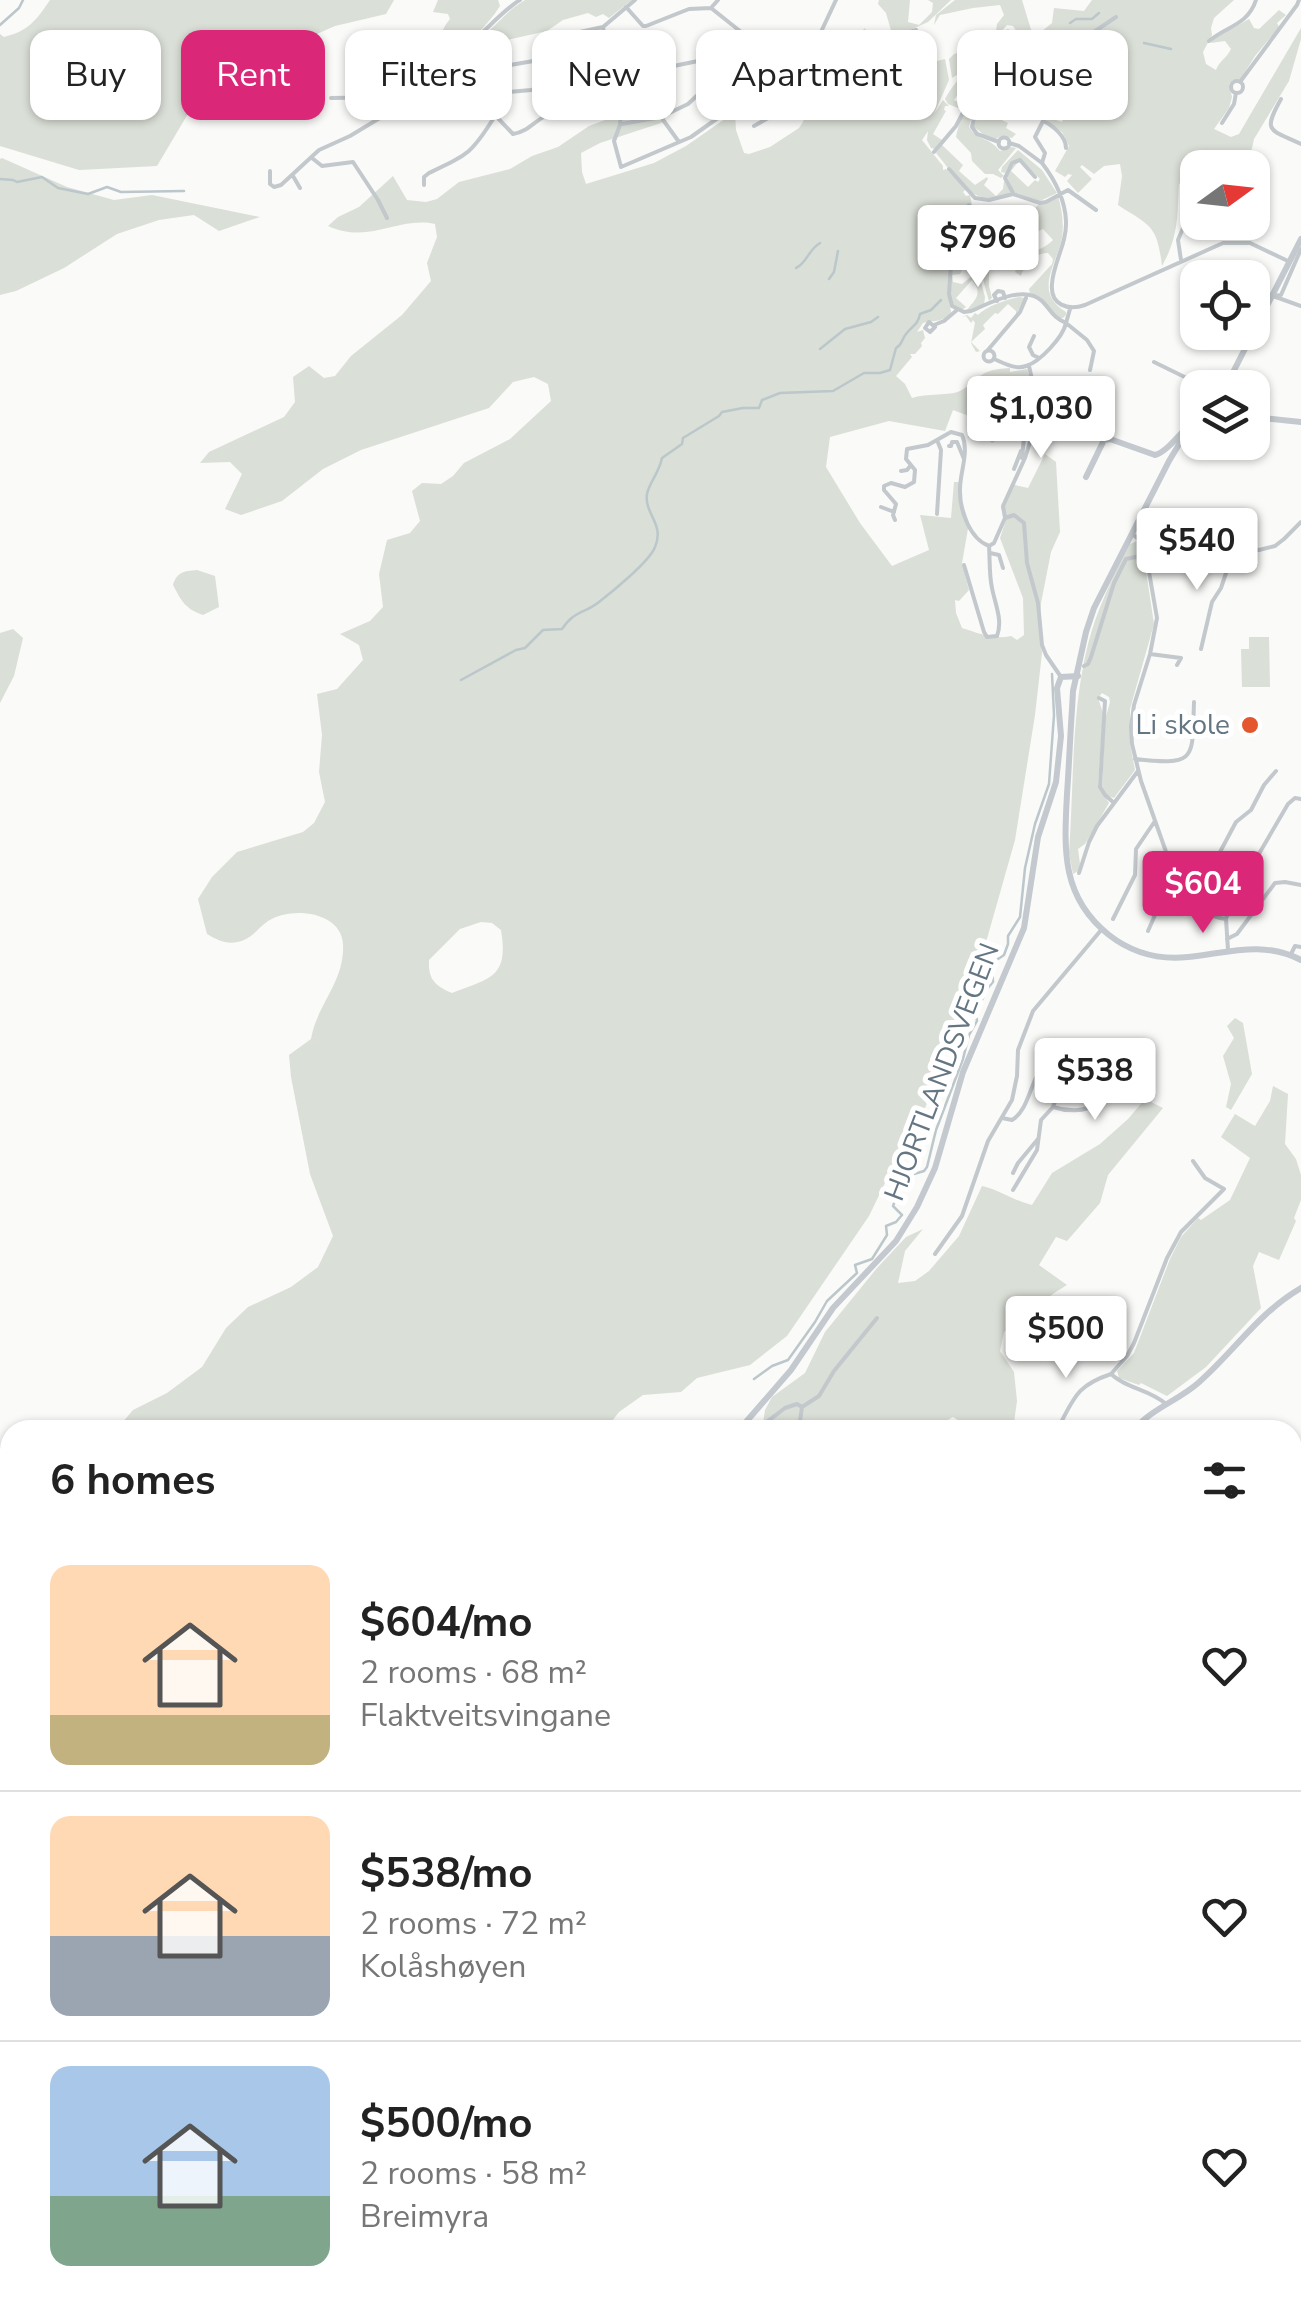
<!DOCTYPE html>
<meta charset="utf-8">
<style>
:root{--surface:#fff;--page:#f2f2f2;--text:#222;--muted:#767676;--line:#e0e0e0;--accent:#db2777}
body{margin:0;font-family:"Nunito Sans",sans-serif;background:var(--page);color:var(--text);height:100vh;display:flex;flex-direction:column;font-size:38px;white-space:nowrap}
*{box-sizing:border-box;margin:0}
p{font-size:32px;color:var(--muted)}
.icon{flex:none;width:55px;height:55px;fill:none;stroke:currentColor;stroke-width:2;stroke-linecap:round;stroke-linejoin:round}
.map{position:relative;flex:1;overflow:hidden}
.side{position:absolute;left:0px;top:1420px;width:1302px;height:892px;display:flex;flex-direction:column;background:var(--surface);border-radius:30px 30px 0 0;box-shadow:0 2px 8px #0004}
.side>*{flex:none}
.banner{position:absolute;left:30px;top:30px;width:1242px;height:90px;display:flex;gap:20px}
.needle{width:65px;rotate:75deg}
.tools{position:absolute;left:1180px;top:150px;display:grid;gap:20px}
.tools a{display:grid;place-items:center;width:90px;height:90px;border-radius:20px;background:var(--surface);box-shadow:0 2px 8px #0004;font-size:50px}
.price{position:absolute;translate:-50% -85px;padding:0 22px;border-radius:10px;background:#fff;color:#222;font-size:32px;line-height:65px;filter:drop-shadow(0 2px 5px #0008)}
.price::after{content:'';position:absolute;left:50%;top:60px;width:30px;height:22px;margin-left:-15px;background:inherit;clip-path:polygon(0 0,100% 0,50% 100%)}
.price.current{background:var(--accent);color:#fff}
ul{padding:0;list-style:none}
li{display:flex;align-items:center;gap:30px;height:250px;padding:0 50px}
li+li{border-top:2px solid var(--line)}
li span{display:grid;place-items:center;flex:none;width:280px;height:200px;border-radius:20px;color:#555}
li>.icon{margin-inline-start:auto}
span .icon{width:120px;height:120px;fill:#fffc;stroke-width:1}
li b{font-size:42px}
h2{display:flex;justify-content:space-between;align-items:center;height:120px;padding:0 50px;font-size:42px}
.pill{padding:0 35px;border-radius:20px;background:var(--surface);box-shadow:0 2px 8px #0004;font-size:35px;line-height:90px}
.pill.current{background:var(--accent);color:#fff}
.map>svg:first-child{display:block}
.green{fill:#dadfd7;fill-rule:evenodd}
.lines{fill:none;stroke-linecap:round;stroke-linejoin:round}
.stream{stroke:#bbc7cb;stroke-width:2.5}
.street{stroke:#c3c8cc;stroke-width:4}
.secondary{stroke:#c3c9ce;stroke-width:6}
.highway{stroke:#c3c9ce;stroke-width:9}
.poi-dot{fill:#e4572e;stroke:#fff;stroke-width:4}
.labels{text-anchor:middle;dominant-baseline:central;stroke-width:10;stroke-linejoin:round;paint-order:stroke}
.poi-label{font-size:28px;fill:#657683;stroke:#fff;text-anchor:end}
.street-label{font-size:28px;fill:#657683;stroke:#fff}
</style>
<div class="map">
<svg width="1301" height="2311" viewBox="0 0 1301 2311">
<rect width="100%" height="100%" fill="#fafaf8"/>
<path class="green" d="M50,0H394L386,14L335,26L310,37L289,53L282,55L273,69L192,107L157,166L79,170L0,146V34L4,37C28,31 36,21 50,0Z
M438,0H498L500,6C486,28 468,43 448,59C441,41 437,35 450,19L448,14L433,12Z
M525,0H632L609,18L603,14L596,17L588,13L563,20L547,31L471,48L513,8Z
M879,0H910L908,22L919,25L932,12L933,3L928,0H951L928,22L897,36L892,34L886,13L878,4Z
M955,0H1022L1032,33L1022,35L1017,33L1019,40L1023,42L1018,50L1013,49L994,81L986,83L982,91L971,97L984,77L996,71L1003,57L991,48L980,65L991,71L986,72L985,75L975,69L954,100L965,106L963,110L948,104L945,99C952,86 960,78 968,66L982,69L967,61L960,73L952,78L949,59L954,54L999,40L1007,29L1017,32L1013,26L1007,25L995,39L997,24L1004,15L1000,5L973,8L940,15L934,25L936,15Z
M1092,0H1234L1214,18L1211,28L1212,35L1203,52L1206,64L1216,70C1219,61 1227,58 1231,49L1225,41L1211,43L1212,40L1249,19L1254,28L1259,29L1279,10L1286,15L1277,23L1279,27L1255,56L1240,80H1233L1229,84L1232,97L1229,108L1214,129L1231,137L1239,134L1301,28V39L1289,81L1254,139L1250,157L1242,167L1198,168L1197,171L1179,184C1177,217 1179,236 1162,266C1157,224 1150,226 1118,205L1122,176L1120,164L1104,166L1094,174L1082,165L1080,167L1092,179L1078,193L1067,181L1072,175L1068,174L1065,177L1055,171L1069,146L1062,132L1045,120V92L1051,86L1047,99V117L1062,122L1079,75L1092,60L1097,59L1109,38L1098,28L1081,36L1071,32L1065,34L1063,38H1058L1053,46L1056,48L1053,55L1059,60L1064,56L1067,58L1050,83L1044,78L1037,79L1048,58L1037,35L1052,23L1054,8L1084,11Z
M865,28L869,38L882,33L881,40L874,45L878,54L886,57L894,82L899,74L900,77C913,80 918,74 925,64L945,59L949,80L934,114L943,100L949,106H945L944,110L946,111L933,134L942,140L935,149L931,148L927,140L928,131L922,140L943,166V170L946,169L966,189L963,192L966,196L970,195L972,205L963,207C962,229 944,236 943,249C943,257 949,265 949,272C949,286 948,298 951,312C943,323 935,320 923,323L917,332L923,330L925,338L921,343L922,346L915,354H910L912,357L896,376L905,384L912,398C926,393 951,396 960,391C985,377 976,370 1010,368V372L1027,369L1033,386L1030,401L1008,398L1006,435L992,443L981,433V438H969L968,436L974,432H971L977,419L953,410L945,431L889,421L830,437L826,467L860,523L892,566L929,550L920,515L951,518L954,482H959L961,498L969,523L962,563L969,590L959,601L955,600L956,613L962,628C978,633 994,640 1011,636L1017,640L1024,635L1023,598L1000,538L1006,520L1001,508L1011,484L1028,488L1045,454L1056,462L1060,532L1051,552L1041,603L1039,627L1042,653L1035,715L1015,840L979,967L964,995L935,1070L926,1106L899,1154L869,1216L787,1336L750,1365L697,1378L681,1392L643,1395L619,1412L605,1430H116L133,1410L167,1393L202,1367L226,1328L248,1307L291,1287L318,1267L333,1236L310,1174L291,1077L289,1055L311,1039C317,1004 345,982 343,944C341,911 291,906 268,921C259,927 254,936 244,940C229,946 219,941 207,934L198,899L212,877L237,852L303,832L314,823L325,802L319,772L322,735L317,694L337,689L363,660L359,645L340,634L370,621L383,607L379,574L387,540L410,533L420,521L412,491L422,483L441,484L453,476L464,463L510,439L551,401L548,384L534,377L513,382L489,408L361,450L323,469L282,501L241,515L225,509L242,474L230,462L200,463L209,452L284,417L295,402L293,377L309,366L324,378L335,376L351,356L402,315L431,281L427,263L437,237L435,224C397,216 370,245 328,226L338,217L359,207L393,176L407,200L426,202L437,199L459,182L510,169L532,156L558,147L589,126L650,103L665,115L664,122L600,143L581,153L582,172L586,184L654,163L686,146L735,112L736,130L744,153L749,154L770,147L799,128L803,122L809,101L824,84L809,62L813,59L833,57L836,61L835,68L845,52L843,50L847,45L846,40L858,43L861,48L868,44L863,30ZM481,922L492,923L501,930C509,978 490,978 452,993C434,986 428,978 429,960L460,929Z
M1004,85L1015,91L1013,94L1006,93L993,116L1008,123L1006,128L1016,134L1012,138L1001,136L992,141L974,127V120L982,101L988,98V95L999,94Z
M981,94L975,106L969,127C979,143 987,135 1000,151L1011,147L1016,148L998,170L1004,176L1001,178L993,174H985L972,161L971,153L956,137C959,122 966,102 981,94Z
M942,145L963,165L959,171L975,185L987,177L988,179L984,185L996,196L1003,189L1004,181L1013,194C970,208 961,183 936,153Z
M1018,150L1042,170L1057,193L1038,202L1014,192L1007,177L1011,165L1019,161L1011,171L1028,187L1035,180L1038,182L1040,179L1020,159L1011,162L1005,173L1001,172L1002,167Z
M2,158L67,187L114,200L152,195L260,217L219,231L194,215L159,220L117,234L64,268L16,291L0,295V159Z
M1058,196C1062,210 1064,223 1062,238C1056,266 1033,292 1066,312V315L1063,318H1059L1038,296L1030,293L1029,289L1052,264L1053,259L1048,253C1031,254 1025,264 1021,276L1015,272C1023,247 1037,256 1053,240L1043,229L1020,240L1019,244L1027,251L1022,252L1011,241L995,256L1010,268L1008,270L997,261L989,266V286L992,298L989,301C975,253 983,268 1007,232L1000,227L998,230L984,217L976,224L974,221L988,206L995,214H1001V222L1009,230L1024,220L1038,205Z
M956,240L958,243L951,251L965,264L960,274L952,275L953,282L962,284L978,271L985,297L984,305L966,311C976,299 983,294 972,280L956,298L966,307L962,310L953,305L950,294L952,265L946,250L949,243Z
M1019,297L1025,298L1016,315V311L1008,304L998,314L995,313L983,325L985,329L971,342L980,351L976,352L971,343L975,323L973,320L971,323L966,316L962,317L967,315L971,318L975,313L978,315C987,306 1005,300 1019,297Z
M1137,541L1142,544L1154,624L1130,709V744L1135,770L1114,798L1108,796L1102,789L1105,720L1110,702L1109,697L1102,693L1098,698L1103,713L1098,786L1109,803L1085,844L1078,849L1080,864L1078,871L1073,874L1069,853C1074,783 1071,712 1088,644C1097,609 1113,576 1130,544Z
M197,570L215,576L219,607L203,615C185,609 181,600 173,585C177,572 184,571 197,570Z
M13,629L23,638L14,676L0,703V633Z
M1249,637H1269L1270,687H1242L1241,649H1249Z
M1235,1018L1243,1023L1252,1074L1231,1110L1226,1107L1231,1084L1223,1056L1234,1038L1227,1026Z
M1273,1086L1288,1094L1285,1144L1296,1159L1301,1175V1200L1294,1218L1296,1221L1279,1260L1259,1252L1253,1266L1261,1308L1206,1367L1167,1396L1141,1383L1139,1385L1119,1378L1117,1371L1134,1353L1170,1259L1181,1237L1198,1218L1201,1220L1230,1200L1250,1158L1221,1137L1235,1114L1255,1126L1270,1101Z
M1145,1099L1163,1108L1108,1175L1100,1203L1067,1241L1056,1237L1039,1265L1067,1285C1047,1298 1040,1298 1045,1324L1041,1330L1030,1332L1010,1328L1004,1332L1000,1351L1014,1372L1017,1401L1013,1430H973L953,1417L930,1430H762L765,1410L772,1397L805,1373L825,1332L877,1268L906,1237L923,1229L905,1251L898,1283L915,1281L929,1271L959,1236L982,1186C1000,1190 1014,1201 1032,1205L1052,1173L1100,1144L1128,1119Z
M10,1642V1977L0,1989V1653Z
M10,2227V2302H832L835,2311H0V2233Z"/>
<g class="lines">
<path class="stream" d="M1070,23L1076,19H1092L1099,13
M0,25L19,8L23,0
M1144,43L1171,49
M0,179L13,180L17,182L42,177L58,188L88,194L107,187L121,192L184,191
M796,268C807,263 808,250 820,243
M829,279L834,272L838,251
M820,349L845,329L871,322L878,317
M461,680L516,650L525,648L543,630L562,629C575,610 584,614 599,602C612,592 650,561 655,547C665,524 644,514 647,494C649,483 659,473 662,458L682,444L683,438L719,416L722,412L743,408H759L762,400L780,393L833,391L864,373H880L890,370L896,348C903,344 901,340 906,334C912,326 918,325 920,314L931,310L941,300
M754,1379L772,1366L788,1360L815,1322L827,1301L857,1273L855,1265L872,1259L887,1235L886,1226L896,1222L902,1215L893,1206L904,1177L924,1171L927,1167L936,1130L963,1059L969,1035L977,1021L976,1013L987,989L993,982L992,963L1004,955L1008,944V936L1020,917L1025,868L1035,824L1049,784L1054,715L1052,674
M0,2145L10,2148
M1292,2286L1301,2276
M811,2302L813,2311
M1270,2311L1278,2302"/>
<path class="street" d="M626,7L643,26H646L689,9L711,8L760,47
M711,8L718,0
M1209,41C1227,26 1248,25 1256,0
M874,45L878,51L886,52L890,48L888,41
M383,55C390,55 401,54 408,56C415,58 420,66 429,66C457,68 495,14 520,0
M566,56L564,41L566,35L603,27
M452,58L466,86L467,93L471,94L478,105L492,112L513,134C528,132 535,120 549,114C569,104 592,100 613,93
M615,74L606,46L603,27L635,0
M705,74L722,72
M624,75L620,125L614,141L621,167L691,137L804,57L831,55L862,48L916,30
M461,76C508,62 558,60 606,46
M1042,80L1047,85L1042,89L1038,85Z
M1231 87a6 6 0 1 1 12 0a6 6 0 1 1-12 0Z
M1240,82L1297,5L1299,0
M984.5 89a5.5 5.5 0 1 1 11 0a5.5 5.5 0 1 1-11 0Z
M994,84L1013,50
M1047,86L1052,83L1085,38L1116,17
M1044,89L1043,121L1035,137L1045,153L1042,163C1055,180 1065,198 1066,221C1067,244 1053,263 1052,284C1050,305 1068,311 1085,305L1223,243H1250L1290,262
M481,92L492,91L489,69
M986,93L976,109L972,127L977,134L999,142
M471,94L491,99L509,92L531,90L564,82L664,68L761,48
M331,98L392,97L424,88L463,81
M1281,99C1262,133 1270,129 1301,144
M661,117L688,104L722,72L743,98
M1043,121C1054,126 1066,137 1066,148
M1222,123L1234,104L1236,93
M622,124L661,117L679,142
M754,126L818,90L820,80L804,57L820,34L836,0
M998.5 143a5.5 5.5 0 1 1 11 0a5.5 5.5 0 1 1-11 0Z
M1009,143L1019,146L1042,163
M934,152L956,126L969,101L985,91
M312,158L322,166L353,162L378,200L387,218
M949,169L975,198L989,200L1013,194L1040,203L1046,202L1068,190L1096,210
M270,171V184L274,187L281,185L319,150L350,136L403,104L438,95L467,93
M293,176L300,188
M424,185V177L429,173C469,154 472,153 495,116
M1013,193L1005,178L1012,163L1020,160L1035,177
M969,205L973,211L968,215L964,210Z
M967,215L944,247L951,264L949,294L952,306L964,312L971,311C990,303 1024,284 1042,301C1052,311 1052,317 1066,323L1070,309
M1301,249L1281,295L1273,296L1301,306
M1181,260L1178,240L1183,228L1188,226L1204,236
M1252,300L1267,306
M997,301L994,295L998,291L1003,292L1005,298
M929,322L935,327L930,332L925,328Z
M934,325L944,321L957,310
M1034,336L1029,347L1033,355L1039,358
M983.5 356a5.5 5.5 0 1 1 11 0a5.5 5.5 0 1 1-11 0Z
M987,351L1020,312L1026,298
M994,359C1004,363 1015,370 1026,366C1040,362 1063,337 1066,323L1087,340L1094,351L1090,370
M1154,362L1207,388
M1029,366L1035,393
M949,446H951L952,442H957L964,459
M1022,458L1027,408
M1014,469L1021,451
M901,471L907,470L911,465
M881,507L894,512
M937,514L941,450L937,440
M1005,518L1003,506L1025,458L1035,426
M895,520L893,515L896,504L884,490V486L891,483L905,487L914,482L915,470L906,459L907,449L928,445L951,432L962,435C970,453 959,473 960,492C960,511 970,539 989,546L994,543L1005,518L1014,515L1024,523L1027,563L1038,603L1042,645L1046,655L1061,677
M1132,534L1144,543L1157,618L1150,654L1134,705L1131,727L1132,744L1141,781L1176,880
M990,553L999,555L1003,568
M964,565L984,632L987,637L997,636C1003,620 995,604 992,588C989,574 990,560 989,546
M1148,570L1173,568L1196,551L1214,544L1259,550L1275,546L1284,539L1301,522
M1201,649L1212,602L1221,588L1228,567L1231,547
M1150,654L1181,658L1177,665
M1084,666L1088,664L1091,657L1114,583L1126,559L1145,555
M1099,698L1105,701L1100,787L1105,795L1113,802
M1135,759C1198,766 1192,759 1194,702
M1079,873L1089,842L1097,826L1138,771
M1181,887C1194,902 1205,917 1226,919
M1204,912L1220,852L1236,822L1251,810L1264,785L1276,771
M1113,919L1135,875L1136,849L1155,821
M1148,931L1173,874
M1227,939L1237,934L1275,883L1285,882L1301,885
M1228,950L1226,919L1232,900L1288,804L1295,798L1301,799
M1290,956L1295,946L1301,947
M1053,1107C1065,1111 1086,1113 1096,1103C1102,1097 1105,1085 1108,1078
M1002,1118L1012,1120C1034,1107 1029,1064 1058,1057L1066,1061L1067,1069L1053,1107L1041,1120L1037,1150L1013,1190
M1013,1173L1018,1163L1038,1139
M935,1254L962,1216L988,1141L1012,1100L1017,1076L1018,1050L1033,1011L1102,929
M1166,1404C1149,1389 1127,1389 1111,1374L1127,1356L1134,1343L1167,1258L1181,1232L1224,1189L1205,1178L1193,1161
M756,1430L785,1408L797,1404L802,1407L819,1396L834,1371L877,1318
M795,1430L800,1421L802,1407
M1057,1430C1074,1399 1075,1386 1111,1374
M1292,1532L1296,1539L1292,1555
M1292,1564L1301,1579
M0,2119L10,2107
M0,2141L10,2143
M0,2229L10,2225"/>
<path class="secondary" d="M1225,388L1301,239
M1252,417L1301,422
M1198,427L1181,441L1169,461L1094,608L1086,632L1073,691L1072,709C1070,738 1069,766 1067,794C1064,850 1061,897 1109,935C1132,953 1159,960 1188,957C1227,953 1263,940 1301,960
M1086,477L1104,440L1110,439L1155,455C1168,452 1185,427 1198,416
M739,1430L791,1370L833,1308L896,1241L917,1207L935,1168L963,1072L1024,928L1038,837L1056,782L1061,736L1057,688L1061,677L1078,676
M1134,1430C1151,1409 1177,1401 1197,1384C1234,1352 1258,1313 1301,1288
M1292,1479L1300,1485L1292,1498
M1290,2311L1301,2305"/>
<path class="highway" d="M1292,2006L1301,1997
M1190,2302L1192,2311"/>
</g>
<circle class="poi-dot" cx="1250" cy="725" r="10"/>
<g class="labels">
<g class="poi-label">
<text x="1230" y="725">Li skole</text>
</g>
<g class="street-label">
<text transform="translate(942 1072) rotate(-69)">HJORTLANDSVEGEN</text>
</g>
</g>
</svg>
<div class="tools">
<a><svg class="needle" viewBox="-14 -14 28 28"><path d="M0-13l5 13h-10z" fill="#e53935"/><path d="M0 13l5-13h-10z" fill="#767676"/></svg></a>
<a><svg class="icon" aria-label="locate" viewBox="0 0 24 24"><circle cx="12" cy="12" r="6"/><path d="M12 2v4M12 18v4M2 12h4M18 12h4"/></svg></a>
<a><svg class="icon" aria-label="layers" viewBox="0 0 24 24"><path d="M12 4l9 5-9 5-9-5zM3 14l9 5 9-5"/></svg></a>
</div>
<b class="price" style="left:978px;top:290px">$796</b>
<b class="price" style="left:1041px;top:461px">$1,030</b>
<b class="price" style="left:1197px;top:593px">$540</b>
<b class="price current" style="left:1203px;top:936px">$604</b>
<b class="price" style="left:1095px;top:1123px">$538</b>
<b class="price" style="left:1066px;top:1381px">$500</b>
<div class="banner">
<a class="pill">Buy</a>
<a class="pill current">Rent</a>
<a class="pill">Filters</a>
<a class="pill">New</a>
<a class="pill">Apartment</a>
<a class="pill">House</a>
</div>
<section class="side">
<h2>6 homes<svg class="icon" aria-label="filters" viewBox="0 0 24 24"><path d="M4 7h16M4 17h16"/><circle cx="9" cy="7" r="2"/><circle cx="15" cy="17" r="2"/></svg></h2>
<ul>
<li><span style="background:linear-gradient(#ffd9b3 75%,#c2b280 0)"><svg class="icon" aria-label="home" viewBox="0 0 24 24"><path d="M3 11l9-7 9 7M6 9v11h12V9"/></svg></span><div><b>$604/mo</b><p>2 rooms · 68 m²</p><p>Flaktveitsvingane</p></div><svg class="icon" aria-label="heart" viewBox="0 0 24 24"><path d="M12 20l-8-8c-3-5 5-10 8-4 3-6 11-1 8 4z"/></svg></li>
<li><span style="background:linear-gradient(#ffd9b3 60%,#9aa5b1 0)"><svg class="icon" aria-label="home" viewBox="0 0 24 24"><path d="M3 11l9-7 9 7M6 9v11h12V9"/></svg></span><div><b>$538/mo</b><p>2 rooms · 72 m²</p><p>Kolåshøyen</p></div><svg class="icon" aria-label="heart" viewBox="0 0 24 24"><path d="M12 20l-8-8c-3-5 5-10 8-4 3-6 11-1 8 4z"/></svg></li>
<li><span style="background:linear-gradient(#a9c7e8 65%,#7fa58c 0)"><svg class="icon" aria-label="home" viewBox="0 0 24 24"><path d="M3 11l9-7 9 7M6 9v11h12V9"/></svg></span><div><b>$500/mo</b><p>2 rooms · 58 m²</p><p>Breimyra</p></div><svg class="icon" aria-label="heart" viewBox="0 0 24 24"><path d="M12 20l-8-8c-3-5 5-10 8-4 3-6 11-1 8 4z"/></svg></li>
</ul>
</section>
</div>
